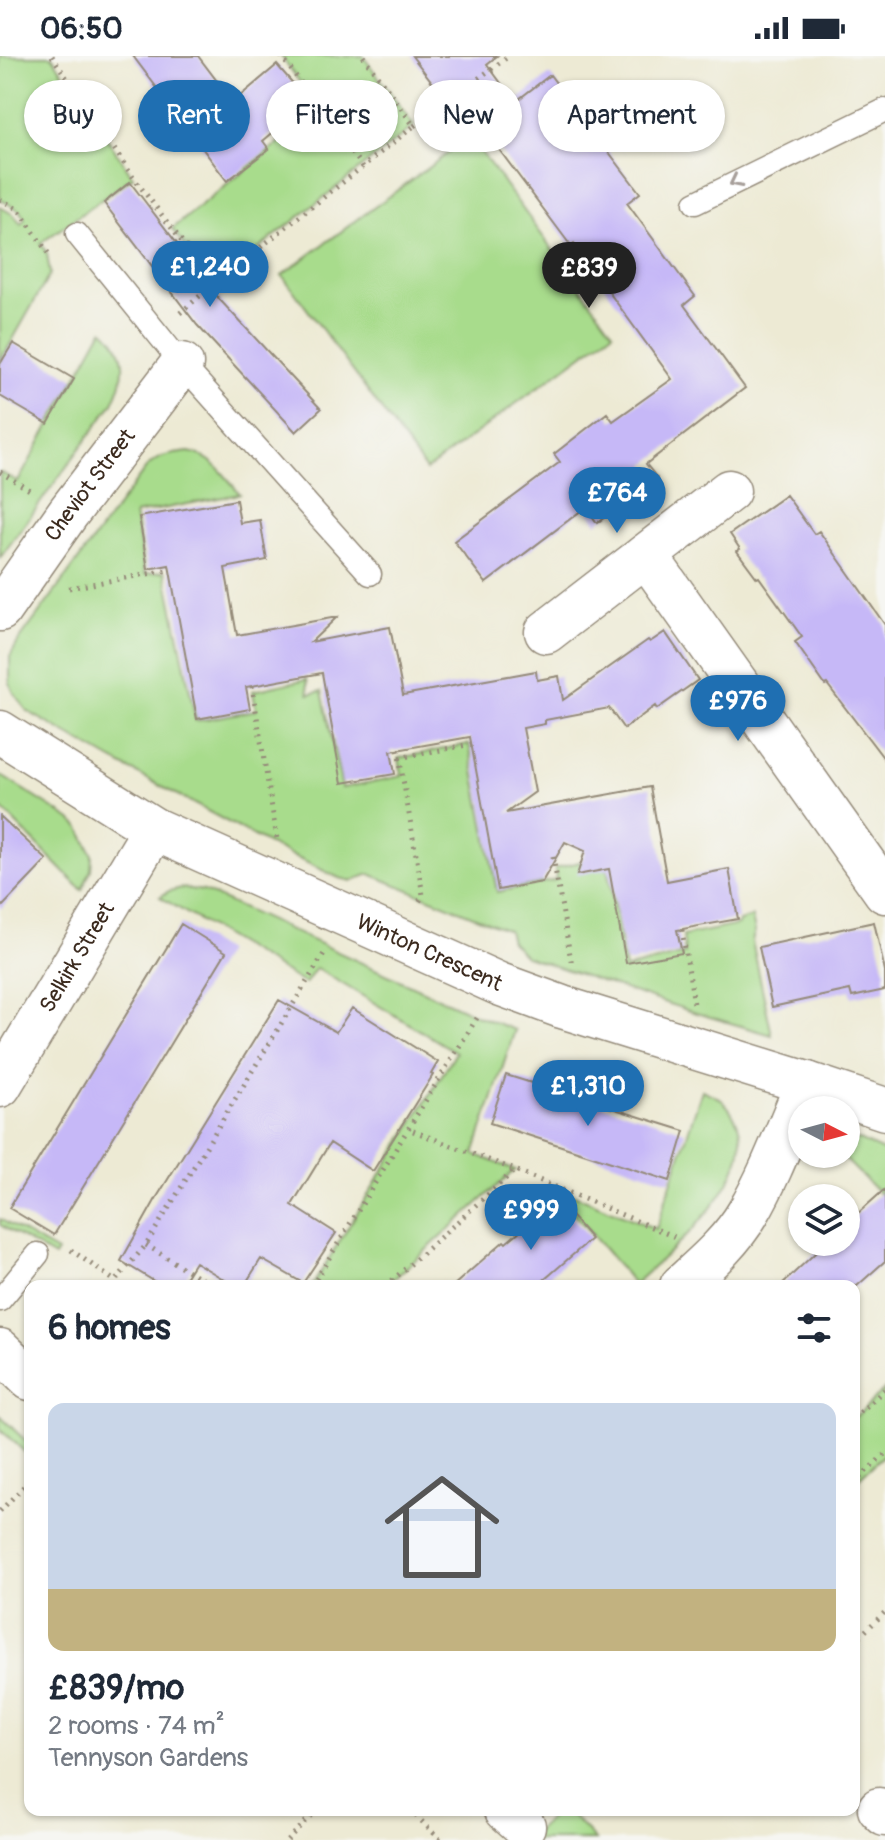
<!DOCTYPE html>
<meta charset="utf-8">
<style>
:root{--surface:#fff;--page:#f2f2f3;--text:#1f2937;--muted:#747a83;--accent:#1f6fb2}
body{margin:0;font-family:Pangolin,sans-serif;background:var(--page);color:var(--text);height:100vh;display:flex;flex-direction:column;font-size:30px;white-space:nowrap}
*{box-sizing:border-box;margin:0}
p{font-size:26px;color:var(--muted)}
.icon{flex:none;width:44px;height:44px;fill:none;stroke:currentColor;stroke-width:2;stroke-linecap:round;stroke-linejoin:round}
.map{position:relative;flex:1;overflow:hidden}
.drawer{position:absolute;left:24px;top:1224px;width:836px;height:536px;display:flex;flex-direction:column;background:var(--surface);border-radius:16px;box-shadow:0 2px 6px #0004}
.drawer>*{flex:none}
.guide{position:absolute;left:24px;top:24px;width:838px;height:72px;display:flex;gap:16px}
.needle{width:52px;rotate:96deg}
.buttons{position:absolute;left:788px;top:1040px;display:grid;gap:16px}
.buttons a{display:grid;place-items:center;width:72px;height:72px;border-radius:50%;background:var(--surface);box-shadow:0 2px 6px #0004;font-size:40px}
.price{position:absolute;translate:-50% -68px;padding:0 18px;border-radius:28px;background:var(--accent);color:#fff;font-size:26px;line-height:52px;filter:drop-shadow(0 2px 4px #0008)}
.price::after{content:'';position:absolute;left:50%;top:48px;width:24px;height:18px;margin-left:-12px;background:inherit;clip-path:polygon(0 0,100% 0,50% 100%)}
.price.selected{background:#222;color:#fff}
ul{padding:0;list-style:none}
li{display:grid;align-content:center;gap:16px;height:424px;padding:0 24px}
li span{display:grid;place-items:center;height:248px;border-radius:16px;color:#555}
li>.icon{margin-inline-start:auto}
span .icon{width:144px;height:144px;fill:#fffc;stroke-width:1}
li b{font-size:34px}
h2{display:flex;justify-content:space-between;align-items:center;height:96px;padding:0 24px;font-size:34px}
.chip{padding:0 28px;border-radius:36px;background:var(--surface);box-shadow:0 2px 6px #0004;font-size:28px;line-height:72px}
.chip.selected{background:var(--accent);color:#fff}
.status{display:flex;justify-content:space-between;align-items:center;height:56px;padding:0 40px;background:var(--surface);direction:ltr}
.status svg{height:22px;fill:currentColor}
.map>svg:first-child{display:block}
.green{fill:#a8dc8c;stroke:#728355;stroke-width:2}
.building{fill:#c6b8f7}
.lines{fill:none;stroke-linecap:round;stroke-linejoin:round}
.service-casing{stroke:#948a79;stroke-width:25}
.minor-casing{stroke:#948a79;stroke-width:45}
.path{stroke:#948a79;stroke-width:5;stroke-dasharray:2 6;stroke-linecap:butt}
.service{stroke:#fff;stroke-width:22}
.minor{stroke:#fff;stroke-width:42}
.oneway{stroke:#a79f9a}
.labels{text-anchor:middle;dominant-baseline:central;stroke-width:6;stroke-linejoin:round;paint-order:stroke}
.street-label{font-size:22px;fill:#3b2a1e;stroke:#f6f6f2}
</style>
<div class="status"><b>06:50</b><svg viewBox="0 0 49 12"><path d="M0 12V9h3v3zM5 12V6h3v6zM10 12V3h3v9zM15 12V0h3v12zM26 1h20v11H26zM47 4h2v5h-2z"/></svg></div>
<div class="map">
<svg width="885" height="1784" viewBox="0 0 885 1784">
<rect width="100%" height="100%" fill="#f6f6f2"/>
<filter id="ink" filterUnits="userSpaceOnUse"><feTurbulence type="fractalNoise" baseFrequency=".0125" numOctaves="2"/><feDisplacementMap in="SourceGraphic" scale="16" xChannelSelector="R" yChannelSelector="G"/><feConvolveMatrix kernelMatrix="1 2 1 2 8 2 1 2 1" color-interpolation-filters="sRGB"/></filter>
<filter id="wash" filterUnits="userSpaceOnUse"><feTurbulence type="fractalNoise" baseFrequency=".006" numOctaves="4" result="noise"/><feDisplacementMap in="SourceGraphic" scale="32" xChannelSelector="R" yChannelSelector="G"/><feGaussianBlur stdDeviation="1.8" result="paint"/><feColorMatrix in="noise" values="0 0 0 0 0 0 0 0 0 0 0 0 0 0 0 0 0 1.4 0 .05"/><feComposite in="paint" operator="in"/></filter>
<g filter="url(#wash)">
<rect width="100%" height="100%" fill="#edead4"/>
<path class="green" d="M0,0H52L133,121L41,187L47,198L50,218L0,306V151L14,159L21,169L25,163L19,154L0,143Z
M281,0H363L414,70L214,228L172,173L320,54Z
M470,81L613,276L426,414L282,219Z
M103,273C129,295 127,319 113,347L0,502V416L18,426Z
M189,396C213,400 225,420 240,438L135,458L145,518L165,515L196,665L256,654L253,635L307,623L309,638L322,635L342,732L402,720L399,702L469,688L497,836L556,824L555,812L605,800L625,913L685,898L683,880L738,869L739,865L752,861L755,875L752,885L772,979L696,957L525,900L511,885L508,874L370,818L352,825L339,822L278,793L112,704L27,655L14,637L10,628V601L18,586L146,412C159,399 172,398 189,396Z
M0,719L70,763L80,772L92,799L91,814L82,834L0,751Z
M182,832L204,835L478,960L515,974L474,1098L515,1114L386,1230H312L456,996L316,912L305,928L160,841L169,835Z
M702,1034C708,1037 714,1039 719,1042C726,1047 731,1054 735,1062C765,1118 671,1195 634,1228L550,1129L656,1173Z
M859,1084L885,1096V1143L840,1098H846V1085Z
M0,1163L57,1196L54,1201L0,1169Z
M885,1333V1398L858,1423L854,1419V1362Z
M0,1360L30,1389V1401L0,1373Z
M557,1754H567L595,1784H528Z"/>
<g id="blocks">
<path class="building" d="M133,0H198L233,46L277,9L309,46L263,85L269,93L227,125Z
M412,0H497L487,8L515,46L550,19L640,137L627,147L695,240L684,249L745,332L646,408L657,422L597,467L586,451L486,527L454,485L560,406L554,398L607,357L613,365L672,323L574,188L571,190L453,32L443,40Z
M130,126L220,244L321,353L296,376L197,269L104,147Z
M13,287L74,323L48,368L0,340V308Z
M786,439L814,478L819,475L885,569V704L827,628L825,629L795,586L802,581L759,521L757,522L737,495L740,493L730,478Z
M236,444L240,467L260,464L267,504L225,512L237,579L337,561L311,586L390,571L403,639L536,615L537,624L559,620L563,644L648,584L650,586L665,576L698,624L657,653L655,650L624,673L609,652L545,664V668L523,672L535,736L506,757L650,731L667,825L729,813L738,863L677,874L682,897L626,907L609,813L577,819L585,795L565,786L542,826L498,834L470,681L391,695L395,718L342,727L322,617L246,631L250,653L197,663L169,509L148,513L139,461Z
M0,760L47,804L0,853Z
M874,866L885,915V934L852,941L850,934L772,951L759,891Z
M181,868L226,896L54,1179L9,1152Z
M279,944L336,976L352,952L438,1006L431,1018L433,1019L373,1115L330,1087L292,1149L336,1177L303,1227L261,1203L244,1230H235L195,1206L180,1230H162L121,1205L157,1141Z
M506,1019L685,1075L670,1125L490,1067Z
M885,1133V1205L857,1230H780L827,1186H846V1168Z
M557,1143L591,1183L537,1230H453L504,1185L506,1187Z"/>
</g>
</g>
<g filter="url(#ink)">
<use href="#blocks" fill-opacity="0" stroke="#948a79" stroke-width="2"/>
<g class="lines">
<g class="service-casing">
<path id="service" d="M695,147L885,54
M77,178L182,308L370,518
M0,1244L38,1198"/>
</g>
<g class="minor-casing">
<g id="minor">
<path d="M646,499L885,836"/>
<path id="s1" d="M0,554L68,457L182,308"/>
<path d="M546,576L729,435"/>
<path id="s2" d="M0,676L154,773L499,928L562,951L807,1027L885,1053"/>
<path id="s3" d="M0,1030L154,773"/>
<path d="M681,1230C705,1208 731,1186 748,1157C772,1116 788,1070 807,1027"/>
<path d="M0,1294L30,1323"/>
<path d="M879,1753L885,1759"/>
<path d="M506,1754L524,1770"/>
</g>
</g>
<path class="path" d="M52,0L133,121L214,228
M281,0L363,111
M414,70L509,0
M0,143L19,154L48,197
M180,257L214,228L414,70L363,0
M0,416L33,436
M69,532L170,514
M252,630L277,783
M398,694L423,839L419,846
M399,702L472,688
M553,801L572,910
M682,874L694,948
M477,962L408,1073L515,1114L675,1181
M146,1189L213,1230
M71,1194L115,1225L146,1189L325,896
M312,1230L408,1073
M386,1230L515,1114
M854,1362L885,1333
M854,1419L858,1423L885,1398
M0,1455L30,1424
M854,1586L885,1556
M410,1754L441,1784
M287,1784L316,1754"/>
<use href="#service" class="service"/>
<use href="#minor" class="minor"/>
</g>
<defs><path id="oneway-chevron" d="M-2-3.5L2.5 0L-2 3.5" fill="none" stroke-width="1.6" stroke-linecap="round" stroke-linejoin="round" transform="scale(2)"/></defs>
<use class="oneway" href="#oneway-chevron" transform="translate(735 126) rotate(153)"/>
</g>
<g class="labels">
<g class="street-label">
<text stroke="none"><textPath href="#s1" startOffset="154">Cheviot Street</textPath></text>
<text stroke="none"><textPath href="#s2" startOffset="484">Winton Crescent</textPath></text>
<text stroke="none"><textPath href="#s3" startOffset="150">Selkirk Street</textPath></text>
</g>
</g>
</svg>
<div class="buttons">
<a><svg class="needle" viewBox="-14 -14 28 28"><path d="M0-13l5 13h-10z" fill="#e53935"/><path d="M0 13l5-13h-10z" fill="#747a83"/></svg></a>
<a><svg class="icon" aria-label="layers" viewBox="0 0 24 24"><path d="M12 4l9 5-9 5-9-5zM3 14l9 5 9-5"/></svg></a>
</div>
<b class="price" style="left:210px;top:253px">£1,240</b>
<b class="price selected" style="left:589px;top:254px">£839</b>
<b class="price" style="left:617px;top:479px">£764</b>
<b class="price" style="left:738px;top:687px">£976</b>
<b class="price" style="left:588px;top:1072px">£1,310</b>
<b class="price" style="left:531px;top:1196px">£999</b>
<div class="guide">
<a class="chip">Buy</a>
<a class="chip selected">Rent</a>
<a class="chip">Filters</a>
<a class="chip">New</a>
<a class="chip">Apartment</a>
</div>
<section class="drawer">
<h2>6 homes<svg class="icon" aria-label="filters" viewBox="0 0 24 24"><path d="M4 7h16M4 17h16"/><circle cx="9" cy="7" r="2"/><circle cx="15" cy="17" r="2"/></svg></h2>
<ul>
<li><span style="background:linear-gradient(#c9d6e8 75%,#c2b280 0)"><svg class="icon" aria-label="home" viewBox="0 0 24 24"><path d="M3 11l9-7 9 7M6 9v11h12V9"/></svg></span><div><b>£839/mo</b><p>2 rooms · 74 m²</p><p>Tennyson Gardens</p></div></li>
</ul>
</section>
</div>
